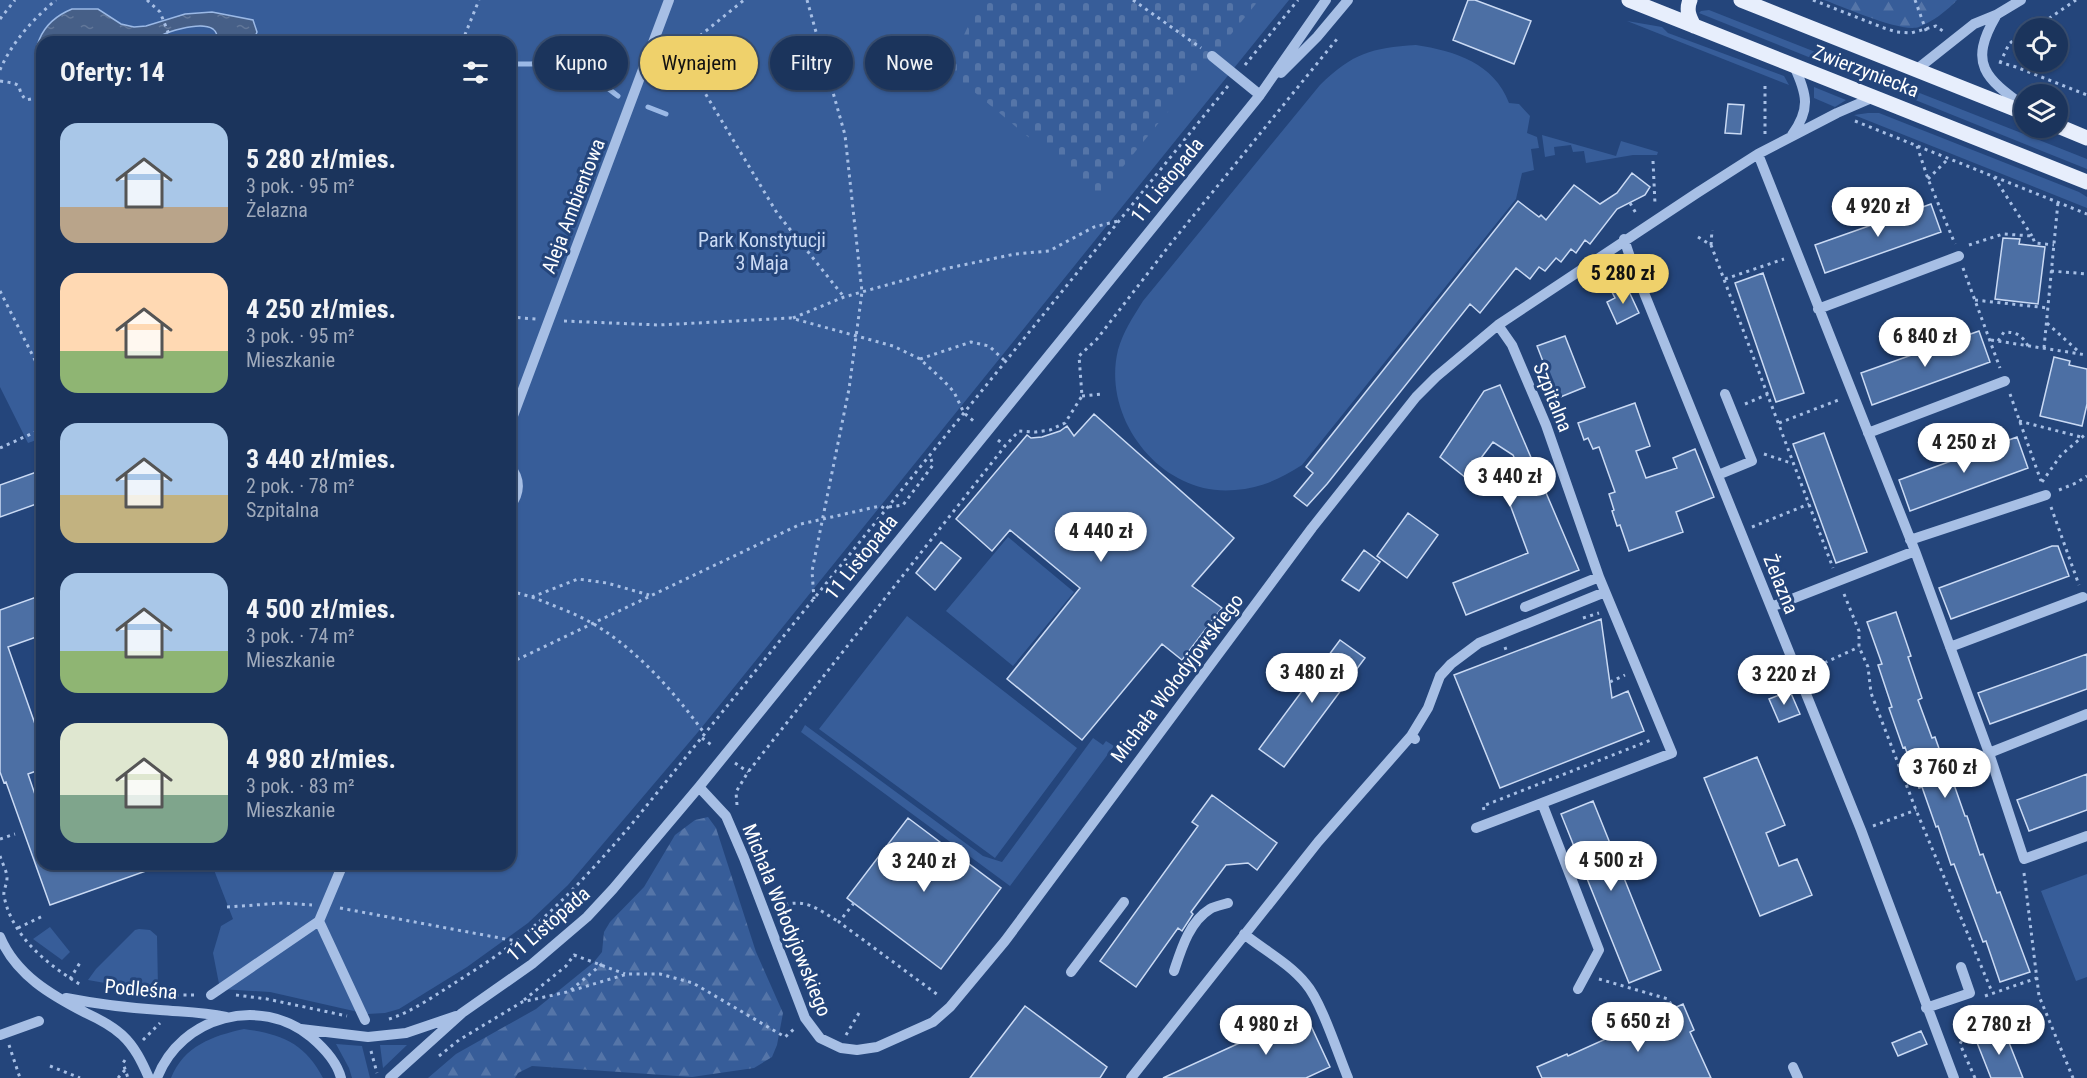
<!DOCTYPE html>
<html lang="pl">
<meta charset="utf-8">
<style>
:root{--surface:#1b345c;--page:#243c62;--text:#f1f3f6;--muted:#a0aabb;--line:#394f72;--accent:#efd16b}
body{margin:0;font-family:"Roboto Condensed",sans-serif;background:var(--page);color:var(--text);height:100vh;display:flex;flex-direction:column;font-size:22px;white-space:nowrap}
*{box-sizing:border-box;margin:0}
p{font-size:20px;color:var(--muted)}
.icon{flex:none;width:33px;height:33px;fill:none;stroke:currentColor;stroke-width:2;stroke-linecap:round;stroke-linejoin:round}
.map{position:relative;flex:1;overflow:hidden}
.panel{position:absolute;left:36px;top:36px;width:480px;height:834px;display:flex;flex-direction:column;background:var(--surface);border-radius:18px;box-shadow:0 2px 4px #0004,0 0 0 2px var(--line)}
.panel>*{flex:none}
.guide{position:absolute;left:534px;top:36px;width:570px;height:54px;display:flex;gap:12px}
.fabs{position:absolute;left:2014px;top:18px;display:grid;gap:12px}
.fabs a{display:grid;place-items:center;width:54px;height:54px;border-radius:50%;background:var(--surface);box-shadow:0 2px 4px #0004,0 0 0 2px var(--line);font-size:30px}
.price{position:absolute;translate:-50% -51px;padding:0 14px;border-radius:21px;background:#fff;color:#222;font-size:20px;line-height:39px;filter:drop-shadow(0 2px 3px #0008)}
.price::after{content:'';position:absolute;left:50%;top:36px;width:18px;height:14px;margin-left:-9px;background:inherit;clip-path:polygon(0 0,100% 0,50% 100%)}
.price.active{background:var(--accent);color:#111}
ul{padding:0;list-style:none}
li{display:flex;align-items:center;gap:18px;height:150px;padding:0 24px}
li span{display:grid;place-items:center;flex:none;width:168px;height:120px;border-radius:18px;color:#555}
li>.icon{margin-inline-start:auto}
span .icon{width:72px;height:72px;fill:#fffc;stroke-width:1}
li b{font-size:26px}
h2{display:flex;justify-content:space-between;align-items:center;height:72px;padding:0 24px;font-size:26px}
.chip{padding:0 21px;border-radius:27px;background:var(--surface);box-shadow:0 2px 4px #0004,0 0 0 2px var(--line);font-size:21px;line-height:54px}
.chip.active{background:var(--accent);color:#111}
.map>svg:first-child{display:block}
.green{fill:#375d99}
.forest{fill:url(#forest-firs)}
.cemetery{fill:url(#cemetery-stones)}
.water{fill:url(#water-ripples);stroke:#9bb9e6;stroke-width:1.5}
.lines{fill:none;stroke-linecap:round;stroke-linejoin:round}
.stream{stroke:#9bb9e6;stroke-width:5}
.building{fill:#4c6fa4;stroke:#cadaf4;stroke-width:1.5}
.path{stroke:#a7bfe5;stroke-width:3;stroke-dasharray:3 4.5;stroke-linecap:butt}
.minor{stroke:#a7bfe5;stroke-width:10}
.major{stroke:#e7eefc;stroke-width:15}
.labels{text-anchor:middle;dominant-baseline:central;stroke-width:6;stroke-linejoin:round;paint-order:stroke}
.street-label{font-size:20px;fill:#fff;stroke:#24457b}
.park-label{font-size:20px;fill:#cadaf4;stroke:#24457b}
</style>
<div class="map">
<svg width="2087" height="1078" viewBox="0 0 2087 1078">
<defs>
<pattern id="forest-firs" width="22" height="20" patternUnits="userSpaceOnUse" patternTransform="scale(1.5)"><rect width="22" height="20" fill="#375d99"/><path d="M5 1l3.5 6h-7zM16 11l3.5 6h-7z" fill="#5575a8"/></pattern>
<pattern id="cemetery-stones" width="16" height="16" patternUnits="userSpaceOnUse" patternTransform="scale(1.5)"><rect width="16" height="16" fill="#375d99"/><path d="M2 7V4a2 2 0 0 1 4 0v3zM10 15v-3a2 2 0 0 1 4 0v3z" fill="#5575a8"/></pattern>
<pattern id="water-ripples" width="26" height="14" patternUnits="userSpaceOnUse" patternTransform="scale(1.5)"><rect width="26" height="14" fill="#465f87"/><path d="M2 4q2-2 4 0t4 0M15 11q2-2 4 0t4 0" fill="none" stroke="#627799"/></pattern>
</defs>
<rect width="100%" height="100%" fill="#24457b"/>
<path class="green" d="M0,0H1289L698,732L568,885L528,923L467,967L399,1009L385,1013L367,1014L270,992L220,989L213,953L221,926L233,919L214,870L218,864H510V42H42V438L28,443L0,387Z
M1709,10L2087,159V169L1699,13L1701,11Z
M1627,21L1662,27L1668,33L1784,76L1789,85Z
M1416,45C1455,51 1494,63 1509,103L1519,104L1530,116L1527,133L1537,137L1539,148L1531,149L1534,170L1522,173L1516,199L1302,465C1280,479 1261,488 1235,490C1162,497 1101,419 1118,350C1123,332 1133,317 1143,301L1320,85C1353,53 1371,48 1416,45Z
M1814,87L1846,100L1835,107L1814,98Z
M1868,113H1879L2079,192L2087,197V208L1854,115Z
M1542,135L1616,156L1621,141L1658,152L1657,155H1633L1586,163L1584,151L1573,152L1571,145L1554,147L1555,155L1545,157Z
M1008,537L1074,592L1013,666L946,611Z
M907,616L1077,748L995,858L819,729Z
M805,725L983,856L1002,862L1093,738L1103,745L1106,741L1114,746L1010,886L801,732Z
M2087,874V977L2076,981L2041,891Z
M50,927L70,952L62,960L33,939Z
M139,929L150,930L157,936L158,988H133L88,980L96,969L135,930Z
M244,1029C281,1034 305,1043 323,1078H171C184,1046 212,1036 244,1029Z
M336,1044L362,1046L370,1078H352L349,1068Z
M380,1045H407L383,1068Z"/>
<path class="forest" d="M1824,0H1957C1948,10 1932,22 1919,27C1901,33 1844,7 1824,0Z
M708,817L716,828L756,952L783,1013L777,1045L772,1057L754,1068L692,1077L532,1066L518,1073L515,1078H428L456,1054L536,1009L594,962L602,952L604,932L610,922L644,887L675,835L695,820Z"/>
<path class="cemetery" d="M980,0H1259L1099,196L948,70Z"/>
<path class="water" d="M72,9H98L121,24L134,27L146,26L185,14L212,12L253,20L257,32L253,42H219C218,37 217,32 213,29C200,21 161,32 152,42H42V83C27,52 40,22 72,9Z"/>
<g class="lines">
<path class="stream" d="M510,64C535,65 561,60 584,72C595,78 607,88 618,96
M648,107L666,114"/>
</g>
<path class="building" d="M1468,0H1475L1531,21L1514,64L1453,40Z
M1728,104L1744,105L1741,134L1725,133Z
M1632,173L1650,187L1645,195L1617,209L1590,244L1585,240L1576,253L1571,249L1561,262L1556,258L1545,271L1539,267L1530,279L1516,268L1480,313L1470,304L1327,484L1307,506L1294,496L1313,473L1306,467L1518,201L1539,217L1541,215L1546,220L1574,185L1600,204L1617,193Z
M1931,204L1941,232L1825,273L1815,245Z
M2003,238L2020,239L2019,244L2045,247L2038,304L1995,299Z
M1763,273L1804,393L1776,402L1735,283Z
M1626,285L1639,313L1617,324L1607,302L1615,298L1612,292Z
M1979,331L1990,362L1872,405L1861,373Z
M1565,336L1585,387L1553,400L1546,384L1551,382L1537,346Z
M2054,357L2070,361L2069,365L2087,369V404L2082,426L2040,416Z
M1500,385L1579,570L1466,615L1453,583L1528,553L1505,491L1518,487L1520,470L1513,455L1493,442L1466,478L1440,457L1484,391Z
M1635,403L1650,446L1636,451L1646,478L1677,468L1673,458L1695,449L1714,497L1676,512L1683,532L1629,551L1620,525L1617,526L1612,511L1614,510L1609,494L1615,492L1599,447L1593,449L1588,438L1584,440L1578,423Z
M1094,414L1234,538L1192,586L1222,608L1182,660L1162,644L1082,740L1007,679L1080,588L1010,530L992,551L956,519L1027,435L1031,438L1042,437L1060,431L1067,426L1074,436Z
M1824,433L1867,552L1836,563L1793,444Z
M2017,437L2028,468L1910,511L1899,480Z
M42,470V502L0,517V485Z
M1408,513L1438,535L1407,578L1377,556Z
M941,542L961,558L935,590L916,573Z
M2052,546H2058L2069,576L1951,619L1939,588Z
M1364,550L1380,562L1359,591L1342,580Z
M42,595V635L8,647L42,744V769L28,774L42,815V864H160V866L50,905L6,782L4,783L0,772V610Z
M1896,612L1911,656L1908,657L1922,698L1918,700L1932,738L1935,737L1949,777L1951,776L1965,816H1967L1980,855L1983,854L1997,893L2000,892L2030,972L2000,982L1986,941L1983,942L1954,864L1951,865L1938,826L1936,827L1922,787L1919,788L1905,747L1903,748L1889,708L1892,707L1878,665L1882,664L1867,622Z
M1601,619L1612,698L1628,691L1644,731L1500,788L1454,675Z
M1340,640L1365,658L1284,767L1259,749Z
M2087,654V689L1990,724L1978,693Z
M1790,691L1800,714L1779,722L1769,699Z
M1757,757L1785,825L1766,833L1779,866L1797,859L1812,895L1760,916L1704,778Z
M2087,774V810L2029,831L2017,800Z
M1212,795L1277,843L1257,870L1248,863L1226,865L1191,912L1193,914L1182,931L1178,928L1136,987L1100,961L1198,826L1192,822Z
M1593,801L1661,970L1629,983L1561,814Z
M908,818L1001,888L941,969L847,898Z
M1683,1004L1694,1030L1690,1032L1711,1078H1542L1537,1067L1567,1054L1568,1056Z
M1025,1006L1107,1067L1100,1078H970Z
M1305,1013L1330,1067L1306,1078H1163Z
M2004,1030L2023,1078H1991L1976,1040Z
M1921,1031L1927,1044L1898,1056L1892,1043Z"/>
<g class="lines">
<path class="path" d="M147,0L160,12L172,42
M807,0L845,135L862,292L849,389L812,571L814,599
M1133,0L1201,48
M1813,0L1884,28L1897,32L1911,33L1936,26L1944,32
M1915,0L1927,33
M0,19L15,0
M2029,28L2038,26L2076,0
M462,42L479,0
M666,50L691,43L744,0
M662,59L690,68L777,213L844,297
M1999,62L2016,67L2087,95
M2000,63L2009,44L2025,30
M1245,65L1298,0
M0,70C12,42 33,19 56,0
M0,81C29,85 13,86 26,100L42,97
M1855,121L2087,214
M1765,134V82
M1917,146L1928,179L1955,244
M1653,161L1655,204
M1994,177L2032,236
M1928,179L1948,159
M1630,203L1637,215
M1698,237L1711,245L1833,568
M1711,245L1712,230
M1969,245L2003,234L2032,236L2035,243L2054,245
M1963,268L2000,368
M2051,271L2087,274
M1725,279L1784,259
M0,291L38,366L42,370
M1975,300L2048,308
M510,317L536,319
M793,318L844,297L944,269L1015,254L1049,251L1094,227L1118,221
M564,321L659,325L791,318L893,346L920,359L944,381L954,392L964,413L976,423
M2047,323L2079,352
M1991,340L2087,355
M1998,341L2004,332C2016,332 2022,335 2028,346
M2044,348L2058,202
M920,359L971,342L989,346L1005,361
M2010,394L2041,481
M1082,396L1102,394
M1745,404L1768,394
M2019,421L2081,437
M1779,423L1841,399
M998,440L1005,446L1019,431L1036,432L1050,430L1065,423L1082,396L1079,356L1097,339L1172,242L1337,39
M0,448L42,429
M1764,454L1794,464
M2042,482L2061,455L2087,433
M2059,490L2076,483L2087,476
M889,507L903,505L933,465L930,456
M2051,507L2079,585
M1752,527L1809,504
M510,591L532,597L578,579L607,583L649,595
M1844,594L1859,631V647L1868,667L1871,693L1916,810L1992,992
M532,597C552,605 574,613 592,623C638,650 674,692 705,734
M1583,618L1599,613
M1505,647L1507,653
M510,663L801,524L880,506L886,509
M1811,669L1859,647
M1610,682L1625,675
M702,738L713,746
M735,763L748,772
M737,805L736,792L748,772L1005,446
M1484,810L1483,806L1651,740
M1873,826L1916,810
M0,839L15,834
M0,856C2,863 7,871 7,878C7,885 3,890 4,896C12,937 48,965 81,985
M209,871L216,864
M2024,873L2039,996L2073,1078
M854,903L839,922L938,995
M227,907L283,903L312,905
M778,907C805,897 816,908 839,922
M340,908L516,941
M18,928L43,916
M70,979L81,961
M1599,979L1668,999L1673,1008
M807,981L822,982
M571,990L602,964
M176,995H197
M236,995L267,999L347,1016
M1985,996L2037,978
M524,1000L566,966L574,955L625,974
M389,1019C411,1012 431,998 450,986C478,968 507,950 532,928C568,897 600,861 631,825L1228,86
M846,1035L859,1013
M143,1040L160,1023
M9,1045L20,1078
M371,1051L377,1073
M439,1056L459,1040L522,1002L567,992L627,974H660L693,983L785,1037L795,1028
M125,1060L123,1063L128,1078
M50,1066L80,1078
M118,1078L125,1070
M1975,1078L1960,1044L1980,1004"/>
<path class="minor" d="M1996,16C1968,64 1985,78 2025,107
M1212,56L1260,95
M1916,70L1974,24L1996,15L2021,0
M1281,73L1317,37L1348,0
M1792,135C1811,109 1807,94 1794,66
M1758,154L1915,551L1989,753L2024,859L2087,836
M1624,239L1632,263L1861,830L1954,1078
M1818,309L1959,256
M1498,325L1512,345L1546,425L1599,577L1672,753L1542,803L1599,950L1578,989
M510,424L669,0
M1868,433L2005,381
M510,467C521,479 520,494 510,506
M1718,475L1752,461L1725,394
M1910,540L2046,495
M1525,607L1599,577
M1771,607L1915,551
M1950,647L2083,597
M1411,736L1428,708L1440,676L1451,664L1479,643L1605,592
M1989,753L2087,714
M699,787L726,816L744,858L805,1018L820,1038L841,1048L857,1050L877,1047L933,1022L950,1007L1005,941L1312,528L1416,397L1436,377L1498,325L1697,193L1758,154L1837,113L1874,97
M1476,828L1542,803
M319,921L365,1020
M1244,934C1264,950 1290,964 1306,984C1321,1001 1338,1054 1348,1078
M0,937C16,975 51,995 86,1013C99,1019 111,1025 122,1035C135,1047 142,1062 149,1078
M1174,971C1181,950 1189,922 1210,909C1215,906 1222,905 1228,903
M1071,972L1124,902
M211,995L319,921L343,864
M66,998C97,1004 128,1008 160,1010C183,1012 203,1012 226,1017
M1926,1008L1970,993L1961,967
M301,1029L368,1037L406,1033L456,1016
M0,1035L39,1021
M1793,1067L1798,1078
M157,1078C181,1016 260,995 311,1037C324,1048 337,1062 341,1078
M390,1078L462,1013L532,964L587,917L613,889L699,787L1260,95L1326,0
M1131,1078L1318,842L1411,736L1415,739"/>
<path class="major" d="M1629,0L2087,182
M1690,0C1686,10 1689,17 1694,26
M1741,0L2025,113
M2058,126L2087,138"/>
</g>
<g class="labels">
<g class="street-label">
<text transform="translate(1866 71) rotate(21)">Zwierzyniecka</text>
<text transform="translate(1167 180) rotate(-51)">11 Listopada</text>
<text transform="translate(573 206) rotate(-69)">Aleja Ambientowa</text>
<text transform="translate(1553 397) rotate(68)">Szpitalna</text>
<text transform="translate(861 557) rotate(-51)">11 Listopada</text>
<text transform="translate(1781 584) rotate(68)">Żelazna</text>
<text transform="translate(1177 678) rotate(-53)">Michała Wołodyjowskiego</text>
<text transform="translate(787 920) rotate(68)">Michała Wołodyjowskiego</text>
<text transform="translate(548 924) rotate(-41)">11 Listopada</text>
<text transform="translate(141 989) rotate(5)">Podleśna</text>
</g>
<g class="park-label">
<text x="762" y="240">Park Konstytucji<tspan x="762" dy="23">3 Maja</tspan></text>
</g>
</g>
</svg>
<div class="fabs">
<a><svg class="icon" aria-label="locate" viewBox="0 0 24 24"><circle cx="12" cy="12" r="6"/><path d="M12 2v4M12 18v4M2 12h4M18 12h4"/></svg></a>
<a><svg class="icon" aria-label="layers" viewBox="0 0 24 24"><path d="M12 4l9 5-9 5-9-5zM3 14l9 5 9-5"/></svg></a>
</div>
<b class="price" style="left:1878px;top:238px">4 920 zł</b>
<b class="price active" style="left:1623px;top:305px">5 280 zł</b>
<b class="price" style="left:1925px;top:368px">6 840 zł</b>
<b class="price" style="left:1964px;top:474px">4 250 zł</b>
<b class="price" style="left:1510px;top:508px">3 440 zł</b>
<b class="price" style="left:1101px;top:563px">4 440 zł</b>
<b class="price" style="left:1312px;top:704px">3 480 zł</b>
<b class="price" style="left:1784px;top:706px">3 220 zł</b>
<b class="price" style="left:1945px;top:799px">3 760 zł</b>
<b class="price" style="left:1611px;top:892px">4 500 zł</b>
<b class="price" style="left:924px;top:893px">3 240 zł</b>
<b class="price" style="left:1638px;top:1053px">5 650 zł</b>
<b class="price" style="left:1266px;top:1056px">4 980 zł</b>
<b class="price" style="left:1999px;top:1056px">2 780 zł</b>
<div class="guide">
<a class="chip">Kupno</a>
<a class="chip active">Wynajem</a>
<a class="chip">Filtry</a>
<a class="chip">Nowe</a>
</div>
<section class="panel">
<h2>Oferty: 14<svg class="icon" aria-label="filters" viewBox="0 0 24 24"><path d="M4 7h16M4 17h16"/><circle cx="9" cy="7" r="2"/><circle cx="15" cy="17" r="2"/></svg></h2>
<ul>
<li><span style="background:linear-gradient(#a9c7e8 70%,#b9a48a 0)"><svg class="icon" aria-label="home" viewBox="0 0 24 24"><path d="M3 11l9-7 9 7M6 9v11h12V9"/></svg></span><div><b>5 280 zł/mies.</b><p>3 pok. · 95 m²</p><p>Żelazna</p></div></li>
<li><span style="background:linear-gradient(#ffd9b3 65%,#8fb573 0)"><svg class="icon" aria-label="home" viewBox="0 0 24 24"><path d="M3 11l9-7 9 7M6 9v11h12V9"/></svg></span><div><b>4 250 zł/mies.</b><p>3 pok. · 95 m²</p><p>Mieszkanie</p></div></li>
<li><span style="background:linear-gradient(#a9c7e8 60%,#c2b280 0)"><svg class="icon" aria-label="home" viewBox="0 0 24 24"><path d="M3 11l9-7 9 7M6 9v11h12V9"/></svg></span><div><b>3 440 zł/mies.</b><p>2 pok. · 78 m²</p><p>Szpitalna</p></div></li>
<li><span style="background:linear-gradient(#a9c7e8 65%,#8fb573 0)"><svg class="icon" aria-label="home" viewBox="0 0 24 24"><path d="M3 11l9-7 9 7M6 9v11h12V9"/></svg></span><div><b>4 500 zł/mies.</b><p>3 pok. · 74 m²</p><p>Mieszkanie</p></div></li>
<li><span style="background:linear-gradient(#dfe7d0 60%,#7fa58c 0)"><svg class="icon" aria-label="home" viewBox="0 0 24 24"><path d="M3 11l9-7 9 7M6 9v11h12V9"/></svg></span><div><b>4 980 zł/mies.</b><p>3 pok. · 83 m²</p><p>Mieszkanie</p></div></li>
</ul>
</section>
</div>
